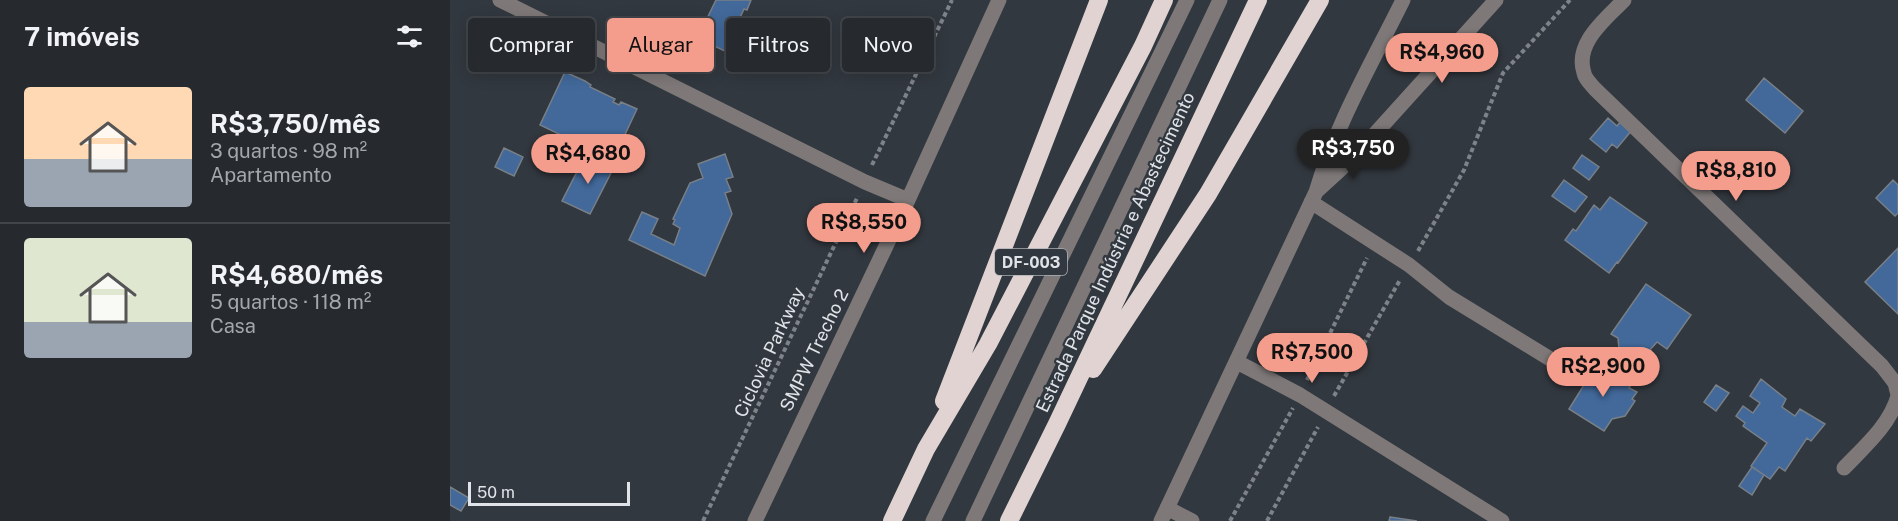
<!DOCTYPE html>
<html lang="pt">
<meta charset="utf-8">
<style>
:root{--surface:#262a2f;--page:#2e3237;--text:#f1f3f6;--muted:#a4a7aa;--line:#42464b;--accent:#f49d8c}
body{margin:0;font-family:"Public Sans",sans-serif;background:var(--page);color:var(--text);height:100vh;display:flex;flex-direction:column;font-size:22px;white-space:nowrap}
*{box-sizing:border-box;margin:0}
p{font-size:20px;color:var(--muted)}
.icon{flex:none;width:33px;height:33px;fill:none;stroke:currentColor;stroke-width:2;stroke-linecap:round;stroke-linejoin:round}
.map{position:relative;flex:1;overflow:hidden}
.details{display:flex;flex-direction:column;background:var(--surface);width:450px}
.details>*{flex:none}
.banner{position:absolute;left:18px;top:18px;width:570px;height:54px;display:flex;gap:12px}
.scale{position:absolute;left:18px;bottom:15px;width:162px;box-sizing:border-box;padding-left:6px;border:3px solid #e0e4e9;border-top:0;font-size:16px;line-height:21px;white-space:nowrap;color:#e0e4e9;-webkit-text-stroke:4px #32383f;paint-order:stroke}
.price{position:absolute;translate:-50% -51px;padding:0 14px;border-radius:21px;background:var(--accent);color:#111;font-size:20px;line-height:39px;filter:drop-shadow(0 2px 3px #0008)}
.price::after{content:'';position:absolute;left:50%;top:36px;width:18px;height:14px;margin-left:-9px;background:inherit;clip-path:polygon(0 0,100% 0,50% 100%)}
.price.on{background:#222;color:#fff}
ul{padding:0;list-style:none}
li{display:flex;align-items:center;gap:18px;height:150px;padding:0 24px}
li+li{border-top:2px solid var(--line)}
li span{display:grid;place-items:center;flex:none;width:168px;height:120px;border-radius:6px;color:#555}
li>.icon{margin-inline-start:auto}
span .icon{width:72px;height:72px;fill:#fffc;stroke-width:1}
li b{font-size:26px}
h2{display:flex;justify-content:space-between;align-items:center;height:72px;padding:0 24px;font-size:26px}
.pill{padding:0 21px;border-radius:6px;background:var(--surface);box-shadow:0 3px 15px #0003,0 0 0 2px var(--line);font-size:21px;line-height:54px}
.pill.on{background:var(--accent);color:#111}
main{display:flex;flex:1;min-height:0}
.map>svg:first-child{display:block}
.building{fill:#42699a;stroke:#787f87;stroke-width:1.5}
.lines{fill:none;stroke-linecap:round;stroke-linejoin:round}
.path{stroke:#7e8389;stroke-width:4;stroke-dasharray:4.5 3;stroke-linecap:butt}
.minor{stroke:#7e7978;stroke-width:15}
.highway{stroke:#e0d3d1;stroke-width:18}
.labels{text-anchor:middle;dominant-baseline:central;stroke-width:4.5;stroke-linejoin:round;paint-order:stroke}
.shield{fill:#32383f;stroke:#acb0b6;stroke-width:1.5}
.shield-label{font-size:16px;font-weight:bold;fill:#e0e4e9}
.street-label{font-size:18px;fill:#e0e4e9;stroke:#32383f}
</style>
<main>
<section class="details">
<h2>7 imóveis<svg class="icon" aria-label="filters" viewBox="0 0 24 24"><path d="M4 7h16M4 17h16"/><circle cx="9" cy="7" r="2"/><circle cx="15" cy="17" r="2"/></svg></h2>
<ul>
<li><span style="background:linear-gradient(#ffd9b3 60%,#9aa5b1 0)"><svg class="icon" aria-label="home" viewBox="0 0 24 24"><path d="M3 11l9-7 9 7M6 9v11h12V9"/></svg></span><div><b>R$3,750/mês</b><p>3 quartos · 98 m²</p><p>Apartamento</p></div></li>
<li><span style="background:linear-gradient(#dfe7d0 70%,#9aa5b1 0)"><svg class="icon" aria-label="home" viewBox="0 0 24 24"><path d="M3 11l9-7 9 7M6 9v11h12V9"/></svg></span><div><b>R$4,680/mês</b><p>5 quartos · 118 m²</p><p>Casa</p></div></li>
</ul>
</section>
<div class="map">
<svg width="1448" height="521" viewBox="0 0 1448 521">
<rect width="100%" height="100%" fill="#32383f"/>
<path class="building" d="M266,0H301L297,10L294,9L283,33L307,44L298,62L260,44L264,37L251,31Z
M115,72L135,81L141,85L140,87L165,99L163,102L169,105L171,102L187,109L163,160L90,125Z
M1314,78L1353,111L1335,133L1296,100Z
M1158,118L1167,126L1171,121L1182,130L1167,148L1162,144L1156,152L1140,139Z
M54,148L73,157L64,176L45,167Z
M275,154L283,177L276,179L281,191L275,193L282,214L255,276L179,240L192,212L208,219L201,234L224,245L230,228L223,224L225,220L223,219L240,183L253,178L248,164Z
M1132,155L1149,167L1139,180L1123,168Z
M135,156L163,169L140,214L112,201Z
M1114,180L1137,197L1125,212L1102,196Z
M1443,180L1448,185V213L1445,216L1426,198Z
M1160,197L1197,223L1168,263L1167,262L1159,273L1115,240L1123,229L1126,231L1144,205L1150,210Z
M1448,248V314L1415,282Z
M1196,284L1241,315L1217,349L1207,342L1189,362L1169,349L1168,338L1161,334Z
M1147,364L1181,385L1179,388L1187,392L1182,399L1185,401L1175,416L1162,419L1154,431L1119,409Z
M1311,379L1336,399L1332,407L1345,416L1350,409L1375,424L1361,441L1357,438L1335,471L1329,467L1320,479L1301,466L1317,443L1293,426L1295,423L1286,416L1293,406L1303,413L1310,403L1300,396Z
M1266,385L1279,393L1266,411L1254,402Z
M1302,467L1314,475L1302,495L1289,486Z
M0,487L19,498L11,511L0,505Z
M940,517L967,521H939Z"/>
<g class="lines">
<path class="path" d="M422,165L502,0
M968,251L1014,170L1053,73L1120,0
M857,380L917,258
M884,396L950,280
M253,521L408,196
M780,521L843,408
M817,521L868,427"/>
<path class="minor" d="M50,0L415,182L458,200
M1174,0C1156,19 1124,43 1134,73C1135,79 1141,84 1145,89L1432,366L1445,383L1448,395
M868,190L904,157L1046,0
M861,202L959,265L999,297L1115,368
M787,362L850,395L1052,521
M1394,468C1414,447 1440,425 1448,396
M717,508L742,521
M305,521L458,200L549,0
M483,521L737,0
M523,521L770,0
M711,521L866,192C886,124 922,63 953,0"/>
<path class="highway" d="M643,369L758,194L870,0
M494,401L649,0
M442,521L476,449L538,344L693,46L714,0
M559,521L607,424L808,0"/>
</g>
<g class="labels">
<rect class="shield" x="545" y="249" width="72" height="26" rx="4.5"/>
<g class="shield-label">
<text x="581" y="262">DF-003</text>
</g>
<g class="street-label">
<text transform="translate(665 252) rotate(-65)">Estrada Parque Indústria e Abastecimento</text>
<text transform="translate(364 350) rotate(-64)">SMPW Trecho 2</text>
<text transform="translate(319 352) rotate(-65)">Ciclovia Parkway</text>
</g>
</g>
</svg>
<div class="scale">50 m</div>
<b class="price" style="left:992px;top:84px">R$4,960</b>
<b class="price on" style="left:903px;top:180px">R$3,750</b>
<b class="price" style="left:138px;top:185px">R$4,680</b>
<b class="price" style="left:1286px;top:202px">R$8,810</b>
<b class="price" style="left:414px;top:254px">R$8,550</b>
<b class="price" style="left:862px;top:384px">R$7,500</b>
<b class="price" style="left:1153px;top:398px">R$2,900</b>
<div class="banner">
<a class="pill">Comprar</a>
<a class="pill on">Alugar</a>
<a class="pill">Filtros</a>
<a class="pill">Novo</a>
</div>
</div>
</main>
